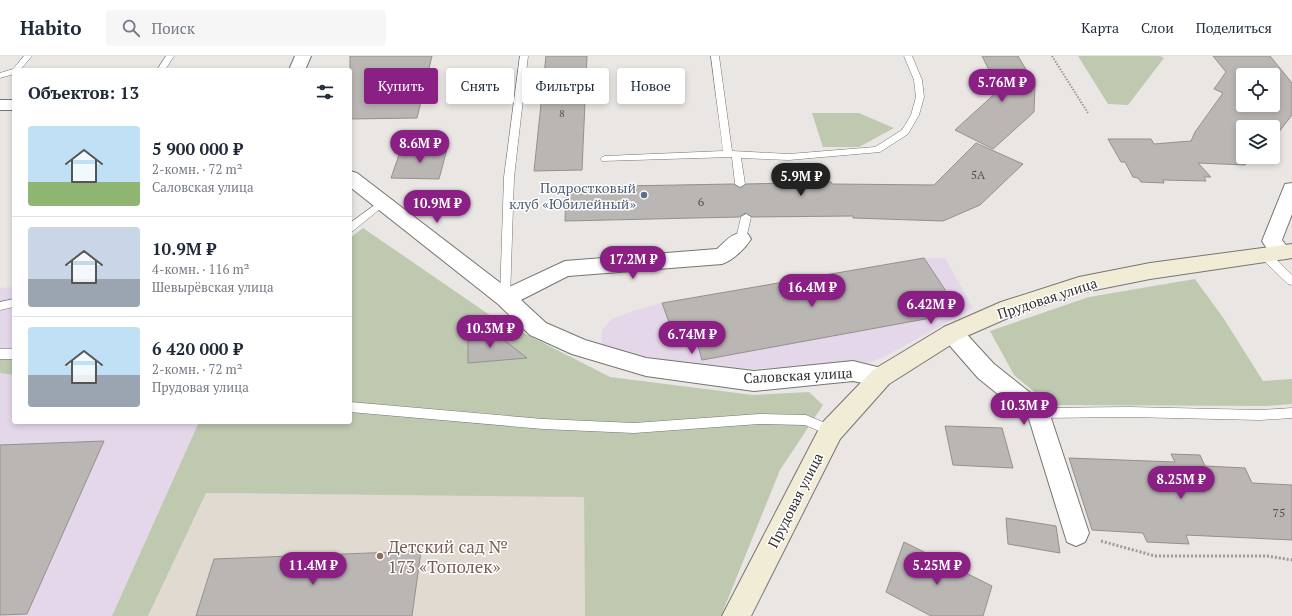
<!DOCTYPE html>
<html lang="ru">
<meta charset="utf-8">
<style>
:root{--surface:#fff;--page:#f6f6f7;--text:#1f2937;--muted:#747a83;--line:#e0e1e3;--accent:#8a1f84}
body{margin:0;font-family:"PT Serif",serif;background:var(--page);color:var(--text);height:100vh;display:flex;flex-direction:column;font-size:15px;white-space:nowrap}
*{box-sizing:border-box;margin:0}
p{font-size:13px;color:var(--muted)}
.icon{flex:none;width:22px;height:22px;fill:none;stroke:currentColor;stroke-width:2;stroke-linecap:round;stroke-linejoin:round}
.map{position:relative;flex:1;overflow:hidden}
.details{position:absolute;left:12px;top:12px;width:340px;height:356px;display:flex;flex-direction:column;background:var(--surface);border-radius:4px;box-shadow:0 2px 6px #0003}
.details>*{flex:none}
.hud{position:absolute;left:364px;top:12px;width:380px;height:36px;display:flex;gap:8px}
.controls{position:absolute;left:1236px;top:12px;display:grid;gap:8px}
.controls a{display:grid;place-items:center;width:44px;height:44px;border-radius:4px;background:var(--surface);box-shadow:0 2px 6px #0003;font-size:20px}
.price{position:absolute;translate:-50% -34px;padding:0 9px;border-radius:14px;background:var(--accent);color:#fff;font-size:13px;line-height:26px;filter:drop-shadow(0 1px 2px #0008)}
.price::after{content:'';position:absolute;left:50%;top:24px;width:12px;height:9px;margin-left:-6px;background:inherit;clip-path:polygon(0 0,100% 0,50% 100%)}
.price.active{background:#222;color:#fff}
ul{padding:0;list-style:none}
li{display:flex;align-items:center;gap:12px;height:100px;padding:0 16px}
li+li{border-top:1px solid var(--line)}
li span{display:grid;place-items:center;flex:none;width:112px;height:80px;border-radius:4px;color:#555}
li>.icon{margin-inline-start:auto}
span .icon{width:48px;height:48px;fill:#fffc;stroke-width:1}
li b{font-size:17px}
h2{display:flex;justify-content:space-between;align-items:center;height:48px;padding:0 16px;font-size:17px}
.chip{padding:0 14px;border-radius:4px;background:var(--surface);box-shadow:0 2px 6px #0003;font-size:14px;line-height:36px}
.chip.active{background:var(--accent);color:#fff}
header{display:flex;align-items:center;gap:24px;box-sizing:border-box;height:56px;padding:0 20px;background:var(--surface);border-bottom:1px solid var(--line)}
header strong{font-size:19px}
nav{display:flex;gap:22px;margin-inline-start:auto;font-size:14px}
.search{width:280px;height:36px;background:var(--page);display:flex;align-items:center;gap:10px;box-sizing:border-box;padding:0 14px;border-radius:4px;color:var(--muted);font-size:15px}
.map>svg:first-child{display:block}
.built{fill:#e1dad1}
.industrial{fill:#e5d7ea}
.green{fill:#bec9b0}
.building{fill:#bab6b4;stroke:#94908e;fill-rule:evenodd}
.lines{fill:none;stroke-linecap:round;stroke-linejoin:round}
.lane-casing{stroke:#777572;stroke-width:1}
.street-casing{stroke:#777572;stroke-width:2}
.secondary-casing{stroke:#777572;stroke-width:2}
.path-far1{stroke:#9c9a98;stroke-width:2;stroke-dasharray:1.5 1.5;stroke-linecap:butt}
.path{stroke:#9c9a98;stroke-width:3;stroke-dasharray:2 2;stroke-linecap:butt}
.lane{fill:#fff;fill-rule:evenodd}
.street{fill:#fff;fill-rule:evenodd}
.secondary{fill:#f0ecd5;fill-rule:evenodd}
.service-dot{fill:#5c6f8a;stroke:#fff;stroke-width:1.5}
.education-dot{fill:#8d6e63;stroke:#fff;stroke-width:1.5}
.labels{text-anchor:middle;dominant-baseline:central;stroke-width:3;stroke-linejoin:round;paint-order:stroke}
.far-number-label{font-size:10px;fill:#52514f}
.number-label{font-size:12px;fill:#52514f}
.service-label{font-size:14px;fill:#4e5e75;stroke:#fff;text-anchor:end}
.street-label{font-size:14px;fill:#302f2d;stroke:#fff}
.near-education-label{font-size:17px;fill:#785e54;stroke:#fff;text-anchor:start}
</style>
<header>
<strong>Habito</strong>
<div class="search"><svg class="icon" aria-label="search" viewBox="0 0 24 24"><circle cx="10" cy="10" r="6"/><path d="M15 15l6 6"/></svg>Поиск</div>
<nav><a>Карта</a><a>Слои</a><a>Поделиться</a></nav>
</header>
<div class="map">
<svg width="1292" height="560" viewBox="0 0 1292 560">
<rect width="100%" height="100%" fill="#e9e6e3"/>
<path class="built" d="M205,437L584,440L585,560H148Z"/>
<path class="industrial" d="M924,202H945L973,252L884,301L868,307L753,313L706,311L657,306L601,290L602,274L612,263L639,253L662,247Z
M14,231V299H0V232Z
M0,317L14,319V366H199L112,560H0Z"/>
<path class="green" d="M1078,0H1160L1164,2L1128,49L1108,48Z
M812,57H859L894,72L859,91H823Z
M363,172L494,262L610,321L753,339L809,336L823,349L780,414L721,560H585L584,441L206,437L148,560H112L199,366H350V182Z
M1195,223L1224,263L1263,325L1292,323V348L1267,350L1050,349L1014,319L990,275L1089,241Z
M0,299H14V319L0,317Z"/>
<path class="building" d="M350,0H432L417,62L350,63Z
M546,0H587L582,114L534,115Z
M982,0H1018L1035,29L1034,56L993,93L955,74L999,34Z
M1213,0H1270L1292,27V59L1278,77L1273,75V71H1243V101H1250L1245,109L1198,107L1211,121H1204L1206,125L1163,124L1164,127L1141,126L1138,122L1133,121L1125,106H1121L1108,83H1151L1154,88L1191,85L1195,76L1223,37L1214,33L1226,16ZM1243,19H1273V49H1243Z
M976,87L1023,108L980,149L943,165L853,162V160L752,161L745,157L739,161L565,165L566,131L733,128L741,132L746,128L831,126L832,128L934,129Z
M401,93H447L439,123L391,122Z
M924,202L944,232L958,257L702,304L691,265L670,269L662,247Z
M495,277L527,302L468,307V279Z
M945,370L1002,372L1013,412L953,409Z
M104,385L27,558L0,559V389Z
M1171,398L1200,399L1205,410L1245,412L1252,427L1292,429V484L1186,479L1189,488L1147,486L1143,477L1092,474L1069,402L1175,406Z
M1006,462L1056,470L1060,497L1008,488Z
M904,486L992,530L983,560H931L886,536Z
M421,495L412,560H196L214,503Z"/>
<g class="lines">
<g class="lane-casing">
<path id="lane" d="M24,0H32L20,14H14V18L0,22V17L13,13Z
M166,0H174L165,14H157Z
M520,0H528L514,121L510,242L509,245L505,246L501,245L500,242L504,121Z
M711,0H719L732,95L789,98L875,91L902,74L911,59L916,41L914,24L904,0H912L922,24L924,41L919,59L908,78L880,96L789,104L741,102L745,128L740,131L735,128L732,101L602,105L600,103L602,101L605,100L723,95Z
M383,143L388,146L386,148L353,175L350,176V167Z
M746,158L751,161L746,183L745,186H737L736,183L741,161Z
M1266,196L1270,197L1292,219V229L1288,228L1262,203L1261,200L1262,197Z
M14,243V251L0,254V246Z
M0,293H14V303H0Z
M350,346L543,363L634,367L759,358L806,359L835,371L837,375L835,379L831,380L805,369L759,368L634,377L543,373L350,356Z
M1129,351L1260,354L1292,352V362L1260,364L1129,361L1039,362L1035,361L1033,357L1035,353L1039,352Z"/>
</g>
<g class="street-casing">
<path id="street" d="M295,0H311L305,14H289Z
M0,44H14V54H0Z
M350,115L357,117L507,232L565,205L717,193C727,184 734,174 748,178L751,183C745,193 733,204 722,208L568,220L521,244L546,267L585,284L646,302L754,315L853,305L889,314L892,321L889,328L881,331L853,325L754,335L646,320L572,298L530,279L498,248L350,131Z
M1292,127V158L1282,184L1292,197L1289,202C1275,207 1269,196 1262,185L1283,133L1285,128Z
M952,268L960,271L994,308L1047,350L1089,477L1085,486L1076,490L1067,486L1029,363L978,322L944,283L941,277L944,271Z"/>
</g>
<g class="secondary-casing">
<path id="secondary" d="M1292,188V202L1150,223L1080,237L1017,258L960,283L889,328L840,383L751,560H722L822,367L873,314L944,271L1001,246L1079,221L1150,207Z"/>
</g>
<path class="path-far1" d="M1052,0L1088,57"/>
<path class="path" d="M1101,485L1155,500H1267L1292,504"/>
<use href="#lane" class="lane"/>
<use href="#street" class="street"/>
<use href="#secondary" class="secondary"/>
</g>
<circle class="service-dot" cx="644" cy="139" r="4"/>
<circle class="education-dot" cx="380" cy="500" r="4"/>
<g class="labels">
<g class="far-number-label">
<text x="562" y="57">8</text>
</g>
<g class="number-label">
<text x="978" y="118">5А</text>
<text x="701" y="145">6</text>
<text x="1279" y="456">75</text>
</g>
<g class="service-label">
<text x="636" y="131">Подростковый<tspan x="636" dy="16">клуб «Юбилейный»</tspan></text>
</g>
<g class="street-label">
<text transform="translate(1047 242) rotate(-18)">Прудовая улица</text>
<text transform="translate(798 319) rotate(-3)">Саловская улица</text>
<text transform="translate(795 444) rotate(-63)">Прудовая улица</text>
</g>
<g class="near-education-label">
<text x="388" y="490">Детский сад №<tspan x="388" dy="20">173 «Тополек»</tspan></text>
</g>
</g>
</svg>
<div class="controls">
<a><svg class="icon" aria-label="locate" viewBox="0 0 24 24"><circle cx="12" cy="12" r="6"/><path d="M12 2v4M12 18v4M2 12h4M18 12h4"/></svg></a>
<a><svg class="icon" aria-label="layers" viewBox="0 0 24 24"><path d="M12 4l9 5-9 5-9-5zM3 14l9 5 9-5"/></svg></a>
</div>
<b class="price" style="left:1002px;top:47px">5.76M ₽</b>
<b class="price" style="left:420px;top:108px">8.6M ₽</b>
<b class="price active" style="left:801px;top:141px">5.9M ₽</b>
<b class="price" style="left:437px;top:168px">10.9M ₽</b>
<b class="price" style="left:633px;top:224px">17.2M ₽</b>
<b class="price" style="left:812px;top:252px">16.4M ₽</b>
<b class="price" style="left:931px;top:269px">6.42M ₽</b>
<b class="price" style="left:490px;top:293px">10.3M ₽</b>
<b class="price" style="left:692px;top:299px">6.74M ₽</b>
<b class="price" style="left:1024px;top:370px">10.3M ₽</b>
<b class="price" style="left:1181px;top:444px">8.25M ₽</b>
<b class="price" style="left:313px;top:530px">11.4M ₽</b>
<b class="price" style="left:937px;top:530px">5.25M ₽</b>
<div class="hud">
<a class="chip active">Купить</a>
<a class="chip">Снять</a>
<a class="chip">Фильтры</a>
<a class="chip">Новое</a>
</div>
<section class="details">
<h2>Объектов: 13<svg class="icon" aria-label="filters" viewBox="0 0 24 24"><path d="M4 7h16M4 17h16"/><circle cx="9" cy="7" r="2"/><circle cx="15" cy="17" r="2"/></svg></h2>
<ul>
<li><span style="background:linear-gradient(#bfe0f5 70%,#8fb573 0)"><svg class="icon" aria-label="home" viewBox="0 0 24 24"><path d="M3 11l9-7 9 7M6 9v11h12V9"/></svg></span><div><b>5 900 000 ₽</b><p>2-комн. · 72 m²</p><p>Саловская улица</p></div></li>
<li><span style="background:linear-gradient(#c9d6e8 65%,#9aa5b1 0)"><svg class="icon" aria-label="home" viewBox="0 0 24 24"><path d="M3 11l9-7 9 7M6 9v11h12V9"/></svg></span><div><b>10.9M ₽</b><p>4-комн. · 116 m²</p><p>Шевырёвская улица</p></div></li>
<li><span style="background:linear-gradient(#bfe0f5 60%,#9aa5b1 0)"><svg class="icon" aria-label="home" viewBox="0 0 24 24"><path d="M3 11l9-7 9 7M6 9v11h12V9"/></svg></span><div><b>6 420 000 ₽</b><p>2-комн. · 72 m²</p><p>Прудовая улица</p></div></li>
</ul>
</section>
</div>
